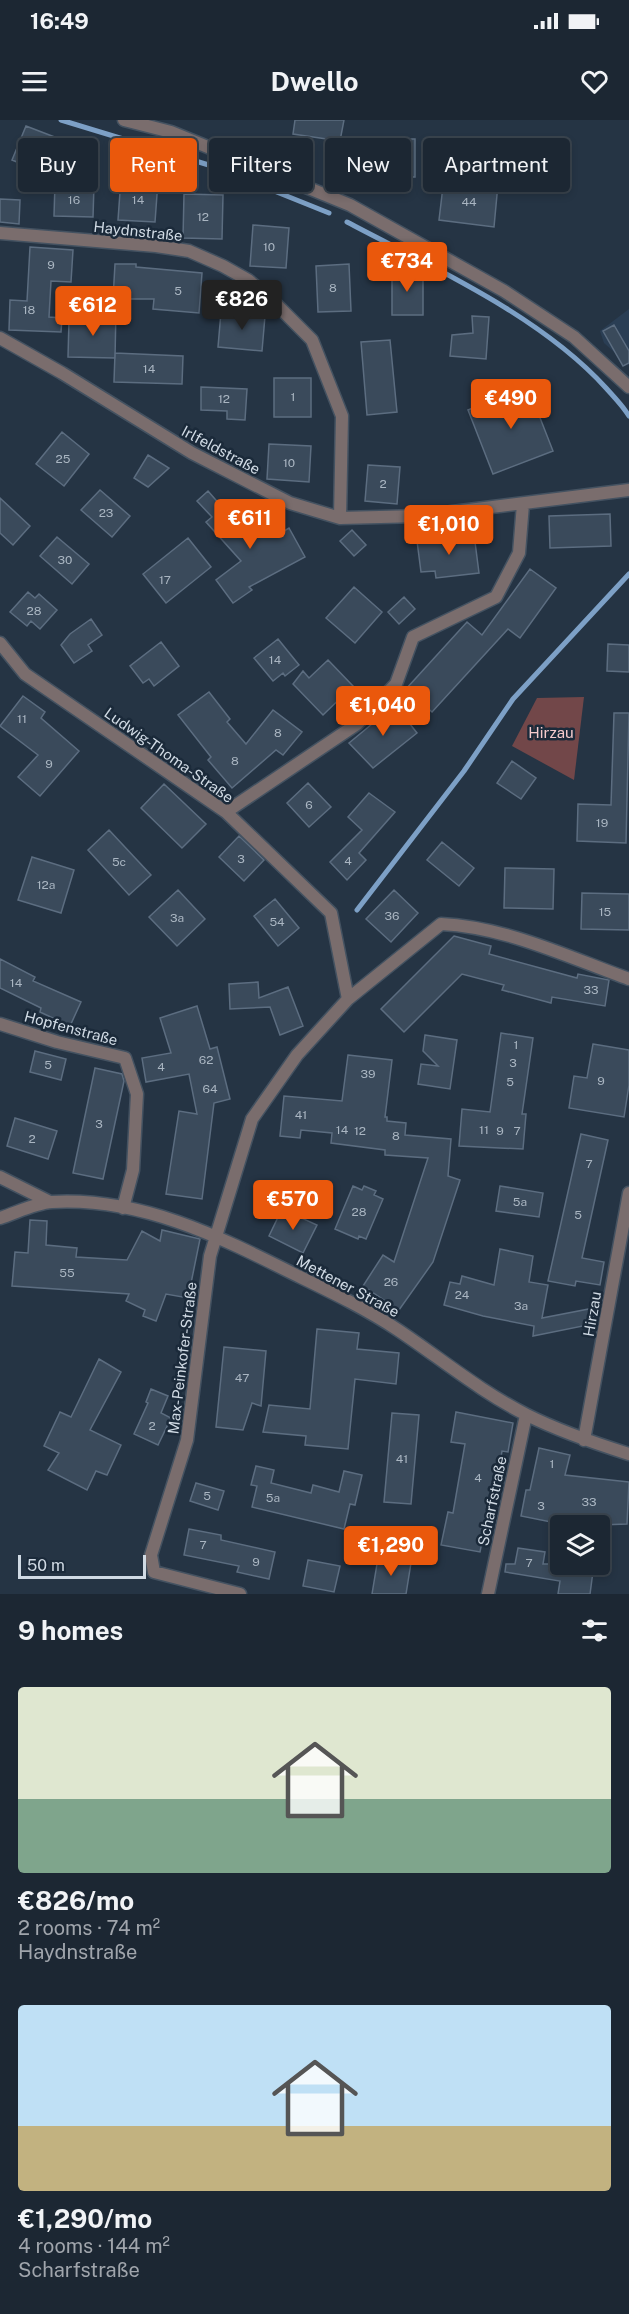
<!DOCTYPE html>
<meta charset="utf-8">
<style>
:root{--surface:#1c2733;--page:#252f3b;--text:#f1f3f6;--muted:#a0a5ac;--line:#3a444e;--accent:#ea580c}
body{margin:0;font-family:"Public Sans",sans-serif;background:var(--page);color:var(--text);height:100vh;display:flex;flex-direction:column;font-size:22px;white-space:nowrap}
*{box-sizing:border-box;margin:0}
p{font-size:20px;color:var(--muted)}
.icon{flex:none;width:33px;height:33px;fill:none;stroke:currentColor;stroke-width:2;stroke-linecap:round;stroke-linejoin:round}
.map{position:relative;height:1474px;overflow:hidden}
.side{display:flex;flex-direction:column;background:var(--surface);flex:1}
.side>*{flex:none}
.hud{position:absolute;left:18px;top:18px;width:594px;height:54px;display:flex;gap:12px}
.buttons{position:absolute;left:550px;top:1395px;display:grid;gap:12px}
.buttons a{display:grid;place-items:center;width:60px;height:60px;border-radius:6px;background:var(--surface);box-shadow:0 3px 9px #0003,0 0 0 2px var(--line);font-size:30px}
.scale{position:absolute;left:18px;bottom:15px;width:128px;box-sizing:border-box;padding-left:6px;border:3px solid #d0dae4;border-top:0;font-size:16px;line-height:21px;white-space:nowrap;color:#d0dae4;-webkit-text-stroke:4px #1b2a3a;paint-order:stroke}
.price{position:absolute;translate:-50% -51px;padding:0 14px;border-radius:6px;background:var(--accent);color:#fff;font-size:20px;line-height:39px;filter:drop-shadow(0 2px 3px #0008)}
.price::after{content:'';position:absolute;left:50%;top:36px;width:18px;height:14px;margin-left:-9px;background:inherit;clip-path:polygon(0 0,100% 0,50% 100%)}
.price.selected{background:#222;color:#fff}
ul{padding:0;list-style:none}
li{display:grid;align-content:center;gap:12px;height:318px;padding:0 18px}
li span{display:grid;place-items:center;height:186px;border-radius:6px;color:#555}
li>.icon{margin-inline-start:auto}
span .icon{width:108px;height:108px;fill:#fffc;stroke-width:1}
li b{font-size:26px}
h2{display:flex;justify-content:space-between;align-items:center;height:72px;padding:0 18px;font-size:26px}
.chip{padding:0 21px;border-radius:6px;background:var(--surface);box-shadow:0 3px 9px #0003,0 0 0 2px var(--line);font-size:21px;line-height:54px}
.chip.selected{background:var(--accent);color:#fff}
.status{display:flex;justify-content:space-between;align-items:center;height:42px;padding:0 30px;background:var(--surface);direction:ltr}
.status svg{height:16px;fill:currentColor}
header{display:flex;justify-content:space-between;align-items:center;height:78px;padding:0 18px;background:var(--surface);font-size:27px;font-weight:700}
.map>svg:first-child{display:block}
.built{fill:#2a3e54}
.green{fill:#724749}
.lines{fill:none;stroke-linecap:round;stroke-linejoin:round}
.stream{stroke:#7da0c6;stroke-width:5}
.building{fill:#3a4a5b;stroke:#5c6d80;stroke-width:1.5}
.minor-casing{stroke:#445261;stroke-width:15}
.minor{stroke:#7a6d6d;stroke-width:12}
.labels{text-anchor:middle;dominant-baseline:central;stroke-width:5;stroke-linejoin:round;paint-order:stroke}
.number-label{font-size:12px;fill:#aab6c2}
.street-label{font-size:15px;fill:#d0dae4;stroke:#1b2a3a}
.park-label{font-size:15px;fill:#f5cacc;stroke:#1b2a3a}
</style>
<div class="status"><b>16:49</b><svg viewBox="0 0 49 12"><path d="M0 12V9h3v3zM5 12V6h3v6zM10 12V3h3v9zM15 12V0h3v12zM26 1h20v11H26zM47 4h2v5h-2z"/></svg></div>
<header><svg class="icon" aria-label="menu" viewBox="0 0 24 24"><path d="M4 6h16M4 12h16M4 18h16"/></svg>Dwello<svg class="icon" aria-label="heart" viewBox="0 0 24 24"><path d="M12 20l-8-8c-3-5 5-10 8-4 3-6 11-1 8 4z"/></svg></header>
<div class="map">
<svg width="629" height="1474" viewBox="0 0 629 1474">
<rect width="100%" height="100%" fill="#253444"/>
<path class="built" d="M629,189V245L604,223L600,211Z"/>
<path class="green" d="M584,577L574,660L512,626L537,578Z"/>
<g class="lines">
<path class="stream" d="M61,0L212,46L329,93
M347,102C432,147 541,196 606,268C614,277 623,286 629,296
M357,790L464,651L513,579L629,454"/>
</g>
<path class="building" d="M295,0H344L340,21L293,14Z
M26,6L65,21L52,56L12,40Z
M369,19H415V57H369Z
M121,58L158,61L155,102L118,100Z
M444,58L498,64L494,107L439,100Z
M55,63L94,65L93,97L54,96Z
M184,74L223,75L222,119L183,118Z
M0,79L20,80L19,104L0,102Z
M253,105L289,108L286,148L250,146Z
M30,127L73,130L71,162L51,161L49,197L62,198L61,212L9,210L10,180L27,181Z
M115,144H136V147L202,153L199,193L153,189L154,179H113Z
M349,144L351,191L318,192L316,146Z
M392,151H423V195H392Z
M103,189H116L115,238L68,237L69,200L103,201Z
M221,192L265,196L262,231L218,227Z
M472,196L489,197L486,239L450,236L452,215L473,213Z
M614,205L629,231V243L623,246L603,211Z
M390,220L397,292L367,295L361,222Z
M115,233L183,236L182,264L114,262Z
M274,258H311V297H274Z
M201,267L247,269L245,300L227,299V291L201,290Z
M528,267L553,331L493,354L468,290Z
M62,312L89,334L64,366L36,344Z
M269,324L311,326L309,362L267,359Z
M148,335L169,348L148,367L134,358Z
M368,345L400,347L397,384L365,381Z
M100,370L130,396L112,417L81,390Z
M208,371L248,417L267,403L279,414L289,408L305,437L249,467L252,470L233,483L216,460L241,441L206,402L212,397L197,381Z
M0,378L30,406L13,425L0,413Z
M610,394L611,426L550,428L549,396Z
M352,410L366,425L354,436L340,421Z
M474,414L479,453L436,458L435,451L421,452L417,421Z
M57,417L89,444L72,464L40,436Z
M188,418L211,447L166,483L143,454Z
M530,449L556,468L520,518L508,509L432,592L406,569L467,502L482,515Z
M354,467L382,492L355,523L326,498Z
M28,472L35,478L39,474L57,490L40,509L31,501L27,506L10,492Z
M404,477L415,489L399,504L388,492Z
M91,499L102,515L88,525L92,531L74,543L61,525L70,514Z
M278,519L299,545L285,556L283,553L273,561L254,538Z
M161,522L179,546L154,566L149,559L143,563L130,546Z
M608,524L629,525V552L607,551Z
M328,540L353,566L323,595L293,564L303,551L309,558Z
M209,572L230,599L227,602L246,624L273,590L302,612L283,635L276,630L232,668L208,640L211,637L178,595Z
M23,576L45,592L41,598L79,631L40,676L18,657L38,635L0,606Z
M395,585L417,613L373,648L349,623Z
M614,593H629L626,723L577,721L578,684L611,685Z
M512,641L536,658L521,679L497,663Z
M308,663L331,687L309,707L287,683Z
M164,664L206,704L182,728L141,688Z
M369,673L395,692L359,733L366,740L347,760L330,742L362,710L348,697Z
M109,710L151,755L129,775L88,730Z
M239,716L264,740L244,761L219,737Z
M442,722L474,748L459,766L427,740Z
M32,737L74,750L61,793L18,780Z
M505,748L554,749L553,789L504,788Z
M178,770L205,799L177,826L149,797Z
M394,770L418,793L391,822L366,799Z
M582,773L629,774V810L581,809Z
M275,779L299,808L278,826L254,796Z
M454,816L491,826L489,834L577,858L578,854L609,860L605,886L552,877L551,883L502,870L504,865L462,854L404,912L381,889Z
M0,839L35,857L33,861L81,882L70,906L40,892L41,888L0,868Z
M258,862L259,878L288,867L303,906L280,915L270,887L230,889L229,864Z
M197,886L210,929L217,927L230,979L214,983L202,1079L166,1074L179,991L197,994L189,954L146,962L142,938L171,933L160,898Z
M501,913L533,918L522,994H526L523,1029L459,1026L462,989L490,992Z
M425,915L457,920L450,969L418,964L421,944L438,946L423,931Z
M593,924L629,930V965L624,997L569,988L574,956L587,958Z
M35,931L66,939L61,960L30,952Z
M348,935L392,940L385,997H387V1001L406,1003L405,1015L451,1019L448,1056L460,1060L433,1142L399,1190L363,1166L383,1135L394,1142L428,1038L385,1035V1030L331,1023L332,1013L301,1010L300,1018L280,1016L284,976L342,981Z
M95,948L122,954L124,961L103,1059L73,1053Z
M15,998L57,1011L48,1039L7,1026Z
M581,1014L608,1020L582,1138L604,1142L600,1165L576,1161L575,1166L548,1161Z
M353,1066L362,1070L364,1066L376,1071L374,1075L383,1079L366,1119L359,1116L358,1119L335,1109Z
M500,1066L543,1073L539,1097L496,1091Z
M282,1089L317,1105L303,1133L269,1116Z
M30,1100L47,1101L46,1125L77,1128L76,1137L127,1140L142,1111L160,1121L162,1110L200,1119L188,1178L166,1174L156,1201L143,1196L145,1190L126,1181L129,1174L12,1166L15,1132L28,1133Z
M500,1129L533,1136L529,1162L548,1165L542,1198L594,1188L593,1204L533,1216L534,1206L483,1196L444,1185L450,1162L460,1164L462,1156L494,1165Z
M317,1209L359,1213L357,1229L399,1233L396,1264L355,1259L348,1329L305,1325L306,1316L263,1312L269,1285L310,1289Z
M224,1227L266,1231L261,1286L252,1283L243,1310L216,1307Z
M99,1239L121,1252L90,1310L121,1325L107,1355L96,1351L87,1370L48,1350L59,1333L44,1326L60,1292L71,1297Z
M151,1269L168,1276L161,1293L171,1298L158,1325L134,1314L148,1283L146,1282Z
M456,1292L513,1303L508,1332L502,1331L494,1377H491L480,1432L441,1425L448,1392L453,1393L465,1324L451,1322Z
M392,1293L419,1295L411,1384L384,1382Z
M539,1328L570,1335L565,1355L629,1362L627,1404L571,1406L521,1396L526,1370H530Z
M256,1346L274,1350L271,1363L311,1373L313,1365L339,1372L344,1351L362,1355L355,1385L350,1384L344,1409L252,1387L257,1366L251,1365Z
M196,1363L224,1371L218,1390L190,1381Z
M189,1409L221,1415V1420L275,1432L269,1459L237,1452L239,1446L184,1435Z
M518,1428L545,1432L543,1444H594L590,1474H558L560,1461L505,1452L506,1444H515Z
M378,1438L411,1443L406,1474H372Z
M308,1440L340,1446L334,1472L303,1466Z"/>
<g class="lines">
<g class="minor-casing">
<path id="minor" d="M124,0L171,12L350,85L504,171L574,217L629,267
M0,113L156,126L189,131L223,146L248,160L270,178L312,220L342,296L340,398
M0,218L62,253L192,333L290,383L340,398L420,396L629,370
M0,523L25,554L226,692L331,793L348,879
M226,692L357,604L396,564L413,517L496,477L519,433L523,384
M0,904L57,922L125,938L137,974L133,1050L123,1088
M0,1057L50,1082
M0,1098C16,1093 35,1083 52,1082C140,1077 218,1116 294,1154C329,1171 365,1188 398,1210C440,1238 481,1272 527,1295C559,1311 594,1323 629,1334
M584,1320L629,1073
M240,1474L154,1452L151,1435L187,1320L210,1136L252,999L297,935L348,879L441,804C506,807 568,837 629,859
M488,1474L526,1295"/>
</g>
<use href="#minor" class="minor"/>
</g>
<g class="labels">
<g class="number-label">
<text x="74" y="80">16</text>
<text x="138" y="80">14</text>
<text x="469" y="82">44</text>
<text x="203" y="97">12</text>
<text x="269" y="127">10</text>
<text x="51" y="145">9</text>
<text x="333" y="168">8</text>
<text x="178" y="171">5</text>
<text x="29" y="190">18</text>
<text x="149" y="249">14</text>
<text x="293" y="277">1</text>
<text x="224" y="279">12</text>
<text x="63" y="339">25</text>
<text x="289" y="343">10</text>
<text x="383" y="364">2</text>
<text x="106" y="393">23</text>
<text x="65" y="440">30</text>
<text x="165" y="460">17</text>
<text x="34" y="491">28</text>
<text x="275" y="540">14</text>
<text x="22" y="599">11</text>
<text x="278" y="613">8</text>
<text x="235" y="641">8</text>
<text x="49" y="644">9</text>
<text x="309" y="685">6</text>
<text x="602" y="703">19</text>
<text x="241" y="739">3</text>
<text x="348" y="741">4</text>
<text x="119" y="742">5c</text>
<text x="46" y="765">12a</text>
<text x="605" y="792">15</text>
<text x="392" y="796">36</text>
<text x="177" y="798">3a</text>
<text x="277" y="802">54</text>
<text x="16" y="863">14</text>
<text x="591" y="870">33</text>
<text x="516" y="925">1</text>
<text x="206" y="940">62</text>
<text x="513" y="943">3</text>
<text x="48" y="945">5</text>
<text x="161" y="947">4</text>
<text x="368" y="954">39</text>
<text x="601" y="961">9</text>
<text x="510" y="962">5</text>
<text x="210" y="969">64</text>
<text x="301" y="995">41</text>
<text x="99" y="1004">3</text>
<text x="342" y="1010">14</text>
<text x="484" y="1010">11</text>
<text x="360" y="1011">12</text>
<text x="500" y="1011">9</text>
<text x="517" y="1011">7</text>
<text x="396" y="1016">8</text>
<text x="32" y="1019">2</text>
<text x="589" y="1044">7</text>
<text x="520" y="1082">5a</text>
<text x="359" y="1092">28</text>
<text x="578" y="1095">5</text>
<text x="67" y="1153">55</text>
<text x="391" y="1162">26</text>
<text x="462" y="1175">24</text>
<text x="521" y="1186">3a</text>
<text x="242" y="1258">47</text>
<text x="152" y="1306">2</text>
<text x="402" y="1339">41</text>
<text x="552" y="1344">1</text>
<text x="478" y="1358">4</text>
<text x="207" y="1376">5</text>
<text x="273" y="1378">5a</text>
<text x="589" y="1382">33</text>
<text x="541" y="1386">3</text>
<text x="203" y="1425">7</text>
<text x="256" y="1442">9</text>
<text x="529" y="1443">7</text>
</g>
<g class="street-label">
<text transform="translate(138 111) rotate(6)">Haydnstraße</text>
<text transform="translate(221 330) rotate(28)">Irlfeldstraße</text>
<text transform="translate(169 635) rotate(35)">Ludwig-Thoma-Straße</text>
<text transform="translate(71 908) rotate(15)">Hopfenstraße</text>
<text transform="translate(348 1166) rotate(28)">Mettener Straße</text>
<text transform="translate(592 1194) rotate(-80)">Hirzau</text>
<text transform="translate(182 1238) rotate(-83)">Max-Peinkofer-Straße</text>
<text transform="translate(492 1381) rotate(-78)">Scharfstraße</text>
</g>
<g class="park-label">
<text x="551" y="612">Hirzau</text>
</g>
</g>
</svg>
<div class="buttons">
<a><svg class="icon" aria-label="layers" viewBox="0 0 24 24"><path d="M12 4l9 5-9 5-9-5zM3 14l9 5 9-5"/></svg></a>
</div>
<div class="scale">50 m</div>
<b class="price" style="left:407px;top:173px">€734</b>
<b class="price selected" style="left:242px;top:211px">€826</b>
<b class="price" style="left:93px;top:217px">€612</b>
<b class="price" style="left:511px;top:310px">€490</b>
<b class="price" style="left:250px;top:430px">€611</b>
<b class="price" style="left:449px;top:436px">€1,010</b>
<b class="price" style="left:383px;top:617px">€1,040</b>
<b class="price" style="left:293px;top:1111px">€570</b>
<b class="price" style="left:391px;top:1457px">€1,290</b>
<div class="hud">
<a class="chip">Buy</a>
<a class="chip selected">Rent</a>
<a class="chip">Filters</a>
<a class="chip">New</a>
<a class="chip">Apartment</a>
</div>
</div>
<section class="side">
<h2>9 homes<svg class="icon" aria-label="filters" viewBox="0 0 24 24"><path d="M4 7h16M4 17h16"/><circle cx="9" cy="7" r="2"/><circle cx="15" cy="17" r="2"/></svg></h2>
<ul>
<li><span style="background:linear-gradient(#dfe7d0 60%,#7fa58c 0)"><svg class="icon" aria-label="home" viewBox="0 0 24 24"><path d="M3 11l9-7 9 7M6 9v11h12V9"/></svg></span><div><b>€826/mo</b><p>2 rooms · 74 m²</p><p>Haydnstraße</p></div></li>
<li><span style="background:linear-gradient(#bfe0f5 65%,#c2b280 0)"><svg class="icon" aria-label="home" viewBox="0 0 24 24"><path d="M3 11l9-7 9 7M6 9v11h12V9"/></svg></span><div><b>€1,290/mo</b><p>4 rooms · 144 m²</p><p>Scharfstraße</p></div></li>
</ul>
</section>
